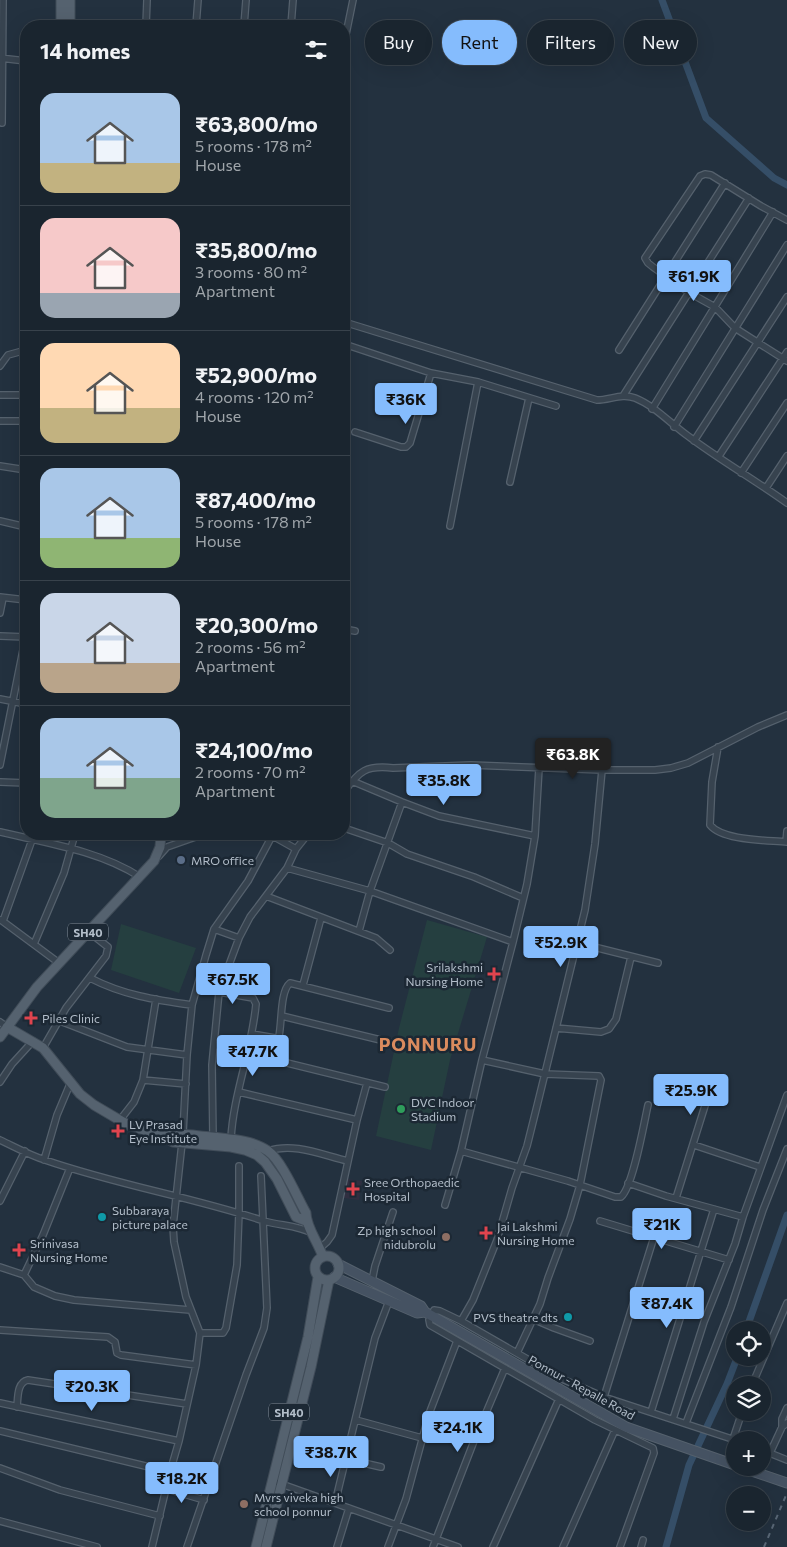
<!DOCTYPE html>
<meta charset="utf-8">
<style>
:root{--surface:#1a252f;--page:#27313b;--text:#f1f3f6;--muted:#9fa5aa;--line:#38424b;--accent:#85bcfd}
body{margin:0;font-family:Commissioner,sans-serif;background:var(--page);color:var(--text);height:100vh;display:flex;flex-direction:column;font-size:19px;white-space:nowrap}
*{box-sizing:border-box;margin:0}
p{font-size:16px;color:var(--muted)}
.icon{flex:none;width:28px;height:28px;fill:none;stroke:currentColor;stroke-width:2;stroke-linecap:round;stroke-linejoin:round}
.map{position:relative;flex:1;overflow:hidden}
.details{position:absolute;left:20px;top:20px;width:330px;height:820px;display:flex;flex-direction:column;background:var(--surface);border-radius:20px;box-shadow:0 5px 20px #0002,0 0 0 1px var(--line)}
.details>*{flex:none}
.guide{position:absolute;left:365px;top:20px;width:346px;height:45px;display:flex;gap:10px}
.tools{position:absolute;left:726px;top:1321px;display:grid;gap:10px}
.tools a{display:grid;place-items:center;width:45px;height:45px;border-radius:50%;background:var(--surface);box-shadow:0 5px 20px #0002,0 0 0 1px var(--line);font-size:25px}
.price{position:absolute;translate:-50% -42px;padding:0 11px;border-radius:5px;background:var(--accent);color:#111;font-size:16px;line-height:32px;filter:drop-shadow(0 1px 2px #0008)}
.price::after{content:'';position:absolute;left:50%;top:30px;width:15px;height:11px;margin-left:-8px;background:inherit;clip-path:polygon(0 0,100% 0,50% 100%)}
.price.on{background:#222;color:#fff}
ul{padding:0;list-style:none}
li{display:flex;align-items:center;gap:15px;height:125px;padding:0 20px}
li+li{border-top:1px solid var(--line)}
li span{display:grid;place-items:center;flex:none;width:140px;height:100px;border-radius:15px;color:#555}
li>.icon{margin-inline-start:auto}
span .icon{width:60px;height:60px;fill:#fffc;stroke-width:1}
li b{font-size:21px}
h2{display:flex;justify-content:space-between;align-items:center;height:60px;padding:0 20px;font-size:21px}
.tag{padding:0 18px;border-radius:22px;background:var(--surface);box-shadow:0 5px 20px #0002,0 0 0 1px var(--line);font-size:18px;line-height:45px}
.tag.on{background:var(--accent);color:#111}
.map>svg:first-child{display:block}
.medical{fill:#302f40}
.green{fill:#253f40}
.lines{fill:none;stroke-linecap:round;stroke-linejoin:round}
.canal{stroke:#354e67;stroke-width:7}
.street-casing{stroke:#55616d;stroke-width:8}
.secondary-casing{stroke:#55616d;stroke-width:11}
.primary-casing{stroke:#404c58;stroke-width:11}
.street{stroke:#37434f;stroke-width:5.5}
.secondary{stroke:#455262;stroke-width:9}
.primary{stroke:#55626f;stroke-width:9}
.rail{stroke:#596776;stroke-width:2;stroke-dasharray:5 5;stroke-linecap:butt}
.service-dot{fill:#5c6f8a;stroke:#1c2834;stroke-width:2}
.health-dot{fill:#e0444e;stroke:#1c2834;stroke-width:2}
.leisure-dot{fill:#2e9e5b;stroke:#1c2834;stroke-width:2}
.culture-dot{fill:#0f9aa8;stroke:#1c2834;stroke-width:2}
.education-dot{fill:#8d6e63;stroke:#1c2834;stroke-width:2}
.labels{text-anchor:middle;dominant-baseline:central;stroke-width:5;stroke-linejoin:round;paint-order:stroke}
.shield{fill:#1c2834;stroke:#86919d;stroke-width:1}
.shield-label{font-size:11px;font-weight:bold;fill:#b3beca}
.poi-label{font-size:12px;fill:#b3beca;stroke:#1c2834;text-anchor:start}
.street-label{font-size:12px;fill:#b3beca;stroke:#1c2834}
.district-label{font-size:18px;font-weight:bold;letter-spacing:1px;fill:#da8b5e;stroke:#1c2834}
</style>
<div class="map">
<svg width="787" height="1547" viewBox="0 0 787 1547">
<rect width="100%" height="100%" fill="#23313f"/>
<path class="medical" d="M346,1179L362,1181L359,1200L344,1198Z"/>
<path class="green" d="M427,920L487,937L450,1060L431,1150L376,1136L399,1028Z
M121,924L196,948L179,993L111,970Z"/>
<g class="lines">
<path class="canal" d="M662,0L706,118L774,178L787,185
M746,1330L787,1215
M666,1547L689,1465L727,1384L737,1358"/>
<g class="street-casing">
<path id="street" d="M146,26L147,0
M196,26L198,0
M244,26L246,0
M291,26L293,0
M344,44L353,0
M0,58L26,61
M2,123L3,0
M787,220L761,206L711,175L705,174L700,176L645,258L648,263L653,267L688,292L715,307L735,328L787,361
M344,322L597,400C610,400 622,393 635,398C655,406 671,424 688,436C720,460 755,480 787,503
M344,344L431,373L478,382L556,406
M619,350L725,183
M0,366L8,355L26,350
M0,395H26
M623,396L749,198
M652,409L773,212
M0,421H26
M674,427L787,245
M355,432L401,447H406L410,443L431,373
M694,441L787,297
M719,456L787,352
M0,466L26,470
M741,473L787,403
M510,482L529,398
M766,488L787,456
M0,521L26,527
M450,526L478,382
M0,597L26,600
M24,600L26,581
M0,613L3,598
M344,629L355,631
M0,636L26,637
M0,699L26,704
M718,747L712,782L710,825C723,841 768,840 787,842
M0,765L26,635
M352,781L402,802L439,816L535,836
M0,782L26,783
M344,792C359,771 366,765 393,768L471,765L602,770H655L671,768L688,763L758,727L787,715
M344,828L388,843L407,854L474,877L523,898
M0,832C47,843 100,851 140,877
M271,835L296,849
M786,842L787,831
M159,856L167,847L204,834
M287,868L370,891L513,942
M266,896L376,938L390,950
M1,920L59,963
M3,921L32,840
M214,929L239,938
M359,931L370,891L402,802
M578,943L658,963
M34,944L64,873L75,834
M90,978C123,995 155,1000 192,1005
M303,985L321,918
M219,992L253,998L256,1004C252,1050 233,1095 231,1139
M282,1016L393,1043
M60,1021L127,1047L187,1055
M0,1022L7,1027
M556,1028L601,1032L609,1029L616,1019L631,957
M252,1034L275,1038L279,1036C282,1022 280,991 290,983L389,1008
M214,1045L385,1087
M43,1048L66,1008L106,956L108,947L89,932
M482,1060L545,1074L599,1076L601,1080L580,1185L570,1219L548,1278L540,1304L517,1353
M143,1080L186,1084
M0,1082L12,1064L33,1041
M239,1092L357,1120
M120,1120L134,1102L143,1080L156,999
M183,1133L187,1055L192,1005L206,955L214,929L248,881L272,836
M213,1137L212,1065L219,992L239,938L250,917L287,868L296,849L308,834
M0,1140C15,1147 29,1155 45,1160C117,1185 192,1197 264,1221C281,1226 297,1225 312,1233
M694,1145L760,1167
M268,1151C294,1142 322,1155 348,1161
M461,1151L568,1181L615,1197H621C633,1187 644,1123 648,1105
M44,1160L57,1115L70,1084
M628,1183L666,1196L743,1217L735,1244L704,1322L673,1419
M676,1198L709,1093
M0,1201L25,1151
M445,1205L461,1151L482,1060L513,942L527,884L535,836L539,768
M743,1217L787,1095
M600,1221L729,1260
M320,1248L327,1242L332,1235L357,1120L367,1083
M0,1267L24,1275L34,1287L55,1296L74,1300L190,1310
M24,1275L43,1235L70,1168
M372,1281L375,1266L393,1212
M533,1319L554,1328L590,1341
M461,1321L473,1300L497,1240L512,1188L527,1146L537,1106L585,910L595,844L602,770
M0,1330L108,1337L115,1342L117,1353L121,1355L196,1365
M200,1333H223L226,1328L237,1265L239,1212V1166
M752,1385L787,1303
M604,1397L654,1237
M0,1403L179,1441
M17,1407C18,1397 17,1382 28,1380L187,1404
M651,1412L714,1209
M356,1420L422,1438
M686,1423L731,1307L763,1210L787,1149
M782,1427V1419L787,1408
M0,1431L170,1472
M733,1439L742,1412
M762,1450L787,1460
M770,1453L782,1427L787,1423
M346,1459L381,1467
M0,1468L60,1490L160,1516
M273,1481L458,1547
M167,1489L204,1500
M335,1503L375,1338L389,1301
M0,1521L97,1547
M152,1547L170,1472L179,1441L196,1365L200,1333L186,1297L174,1242L173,1226L182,1143
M187,1547L246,1375L264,1328L267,1308L261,1176
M337,1547L349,1508
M388,1547L406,1499L429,1414L457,1341
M433,1547L474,1441L505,1368
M493,1547L559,1399
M563,1547L615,1430
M620,1547L654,1453L653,1448L595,1420L430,1325L429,1320L434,1310L440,1311L461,1321L562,1379L604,1397L735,1440
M641,1547L643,1540"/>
</g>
<g class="secondary-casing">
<path id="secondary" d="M338,1264L421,1306L425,1312L626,1427L735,1465
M334,1277L417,1313L425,1312
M743,1468L787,1483"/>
</g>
<g class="primary-casing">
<path id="primary" d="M61,0V26
M70,0V26
M7,1027L43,1048L80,1094L94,1105L128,1125L163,1136L173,1142L231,1147L245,1150L257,1155L265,1162L277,1179L296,1217L306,1221
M0,1037L37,987L154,861L160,847L161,834
M163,1136C180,1132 195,1136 212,1137C230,1139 253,1140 268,1151C282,1161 297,1197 306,1213C306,1227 318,1242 323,1257
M315 1268a12 12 0 1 1 24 0a12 12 0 1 1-24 0Z
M256,1547L308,1337L318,1277
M266,1547L311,1367L329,1280"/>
</g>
<use href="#street" class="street"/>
<use href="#secondary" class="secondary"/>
<use href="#primary" class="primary"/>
<path class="rail" d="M764,1547L787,1493"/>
</g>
<circle class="service-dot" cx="181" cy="860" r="5"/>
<g class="health-dot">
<path d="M491.5 966.5h5v5h5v5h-5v5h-5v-5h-5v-5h5z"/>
<path d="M28.5 1010.5h5v5h5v5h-5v5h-5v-5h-5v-5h5z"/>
<path d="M115.5 1123.5h5v5h5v5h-5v5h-5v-5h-5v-5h5z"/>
<path d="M350.5 1181.5h5v5h5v5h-5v5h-5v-5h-5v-5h5z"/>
<path d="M483.5 1225.5h5v5h5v5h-5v5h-5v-5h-5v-5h5z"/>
<path d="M16.5 1242.5h5v5h5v5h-5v5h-5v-5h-5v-5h5z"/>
</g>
<circle class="leisure-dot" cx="401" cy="1109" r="5"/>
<g class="culture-dot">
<circle cx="102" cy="1217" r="5"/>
<circle cx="568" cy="1317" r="5"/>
</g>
<g class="education-dot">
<circle cx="446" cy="1237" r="5"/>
<circle cx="244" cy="1504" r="5"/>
</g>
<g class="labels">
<g class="shield">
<rect x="68" y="923.5" width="40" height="17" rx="4"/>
<rect x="269" y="1403.5" width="40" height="17" rx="4"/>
</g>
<g class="shield-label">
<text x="88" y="932">SH40</text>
<text x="289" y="1412">SH40</text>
</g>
<g class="poi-label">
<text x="191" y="860">MRO office</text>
<text x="483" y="967" text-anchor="end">Srilakshmi<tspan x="483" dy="14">Nursing Home</tspan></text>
<text x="42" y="1018">Piles Clinic</text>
<text x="411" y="1102">DVC Indoor<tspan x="411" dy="14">Stadium</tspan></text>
<text x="129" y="1124">LV Prasad<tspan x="129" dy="14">Eye Institute</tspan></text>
<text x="364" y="1182">Sree Orthopaedic<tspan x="364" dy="14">Hospital</tspan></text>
<text x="112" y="1210">Subbaraya<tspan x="112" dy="14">picture palace</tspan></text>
<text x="497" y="1226">Jai Lakshmi<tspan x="497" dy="14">Nursing Home</tspan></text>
<text x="436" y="1230" text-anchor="end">Zp high school<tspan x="436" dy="14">nidubrolu</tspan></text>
<text x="30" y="1243">Srinivasa<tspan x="30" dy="14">Nursing Home</tspan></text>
<text x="558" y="1317" text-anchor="end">PVS theatre dts</text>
<text x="254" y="1497">Mvrs viveka high<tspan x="254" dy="14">school ponnur</tspan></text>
</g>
<g class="street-label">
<text transform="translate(582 1387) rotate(29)">Ponnur - Repalle Road</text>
</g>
<g class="district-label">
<text x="428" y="1044">PONNURU</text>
</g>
</g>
</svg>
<div class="tools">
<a><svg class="icon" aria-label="locate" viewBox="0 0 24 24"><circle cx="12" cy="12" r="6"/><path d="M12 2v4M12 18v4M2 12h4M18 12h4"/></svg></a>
<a><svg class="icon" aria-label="layers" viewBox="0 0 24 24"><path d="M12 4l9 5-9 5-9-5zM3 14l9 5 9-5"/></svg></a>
<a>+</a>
<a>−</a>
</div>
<b class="price" style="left:694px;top:302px">₹61.9K</b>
<b class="price" style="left:406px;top:425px">₹36K</b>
<b class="price on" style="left:573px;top:780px">₹63.8K</b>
<b class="price" style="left:444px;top:806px">₹35.8K</b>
<b class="price" style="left:561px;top:968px">₹52.9K</b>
<b class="price" style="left:233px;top:1005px">₹67.5K</b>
<b class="price" style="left:253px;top:1077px">₹47.7K</b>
<b class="price" style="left:691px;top:1116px">₹25.9K</b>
<b class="price" style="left:662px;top:1250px">₹21K</b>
<b class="price" style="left:667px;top:1329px">₹87.4K</b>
<b class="price" style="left:92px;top:1412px">₹20.3K</b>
<b class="price" style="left:458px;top:1453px">₹24.1K</b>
<b class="price" style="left:331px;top:1478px">₹38.7K</b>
<b class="price" style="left:182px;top:1504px">₹18.2K</b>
<div class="guide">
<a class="tag">Buy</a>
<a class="tag on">Rent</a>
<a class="tag">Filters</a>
<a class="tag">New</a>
</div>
<section class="details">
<h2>14 homes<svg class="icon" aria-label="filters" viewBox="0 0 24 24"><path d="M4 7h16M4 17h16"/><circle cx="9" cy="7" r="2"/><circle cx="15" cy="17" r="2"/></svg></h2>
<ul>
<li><span style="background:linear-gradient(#a9c7e8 70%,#c2b280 0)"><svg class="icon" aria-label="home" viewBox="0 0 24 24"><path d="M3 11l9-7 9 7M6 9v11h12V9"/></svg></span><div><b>₹63,800/mo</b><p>5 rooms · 178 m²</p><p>House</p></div></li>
<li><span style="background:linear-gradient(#f6c9c9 75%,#9aa5b1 0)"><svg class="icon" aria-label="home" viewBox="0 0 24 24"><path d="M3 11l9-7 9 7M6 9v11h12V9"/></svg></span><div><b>₹35,800/mo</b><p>3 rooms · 80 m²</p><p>Apartment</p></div></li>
<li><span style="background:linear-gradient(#ffd9b3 65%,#c2b280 0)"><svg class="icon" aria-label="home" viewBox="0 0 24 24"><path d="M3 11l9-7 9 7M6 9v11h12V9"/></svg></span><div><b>₹52,900/mo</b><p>4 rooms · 120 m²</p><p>House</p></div></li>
<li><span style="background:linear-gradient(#a9c7e8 70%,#8fb573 0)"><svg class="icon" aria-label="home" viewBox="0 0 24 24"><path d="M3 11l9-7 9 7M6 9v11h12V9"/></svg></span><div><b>₹87,400/mo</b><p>5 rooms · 178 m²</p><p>House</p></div></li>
<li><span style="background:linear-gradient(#c9d6e8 70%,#b9a48a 0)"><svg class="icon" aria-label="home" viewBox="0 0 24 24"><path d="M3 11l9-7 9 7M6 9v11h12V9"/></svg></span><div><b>₹20,300/mo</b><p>2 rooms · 56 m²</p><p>Apartment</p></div></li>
<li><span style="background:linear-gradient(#a9c7e8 60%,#7fa58c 0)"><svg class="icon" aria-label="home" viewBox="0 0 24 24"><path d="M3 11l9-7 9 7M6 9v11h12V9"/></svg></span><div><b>₹24,100/mo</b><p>2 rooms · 70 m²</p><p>Apartment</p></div></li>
</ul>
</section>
</div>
